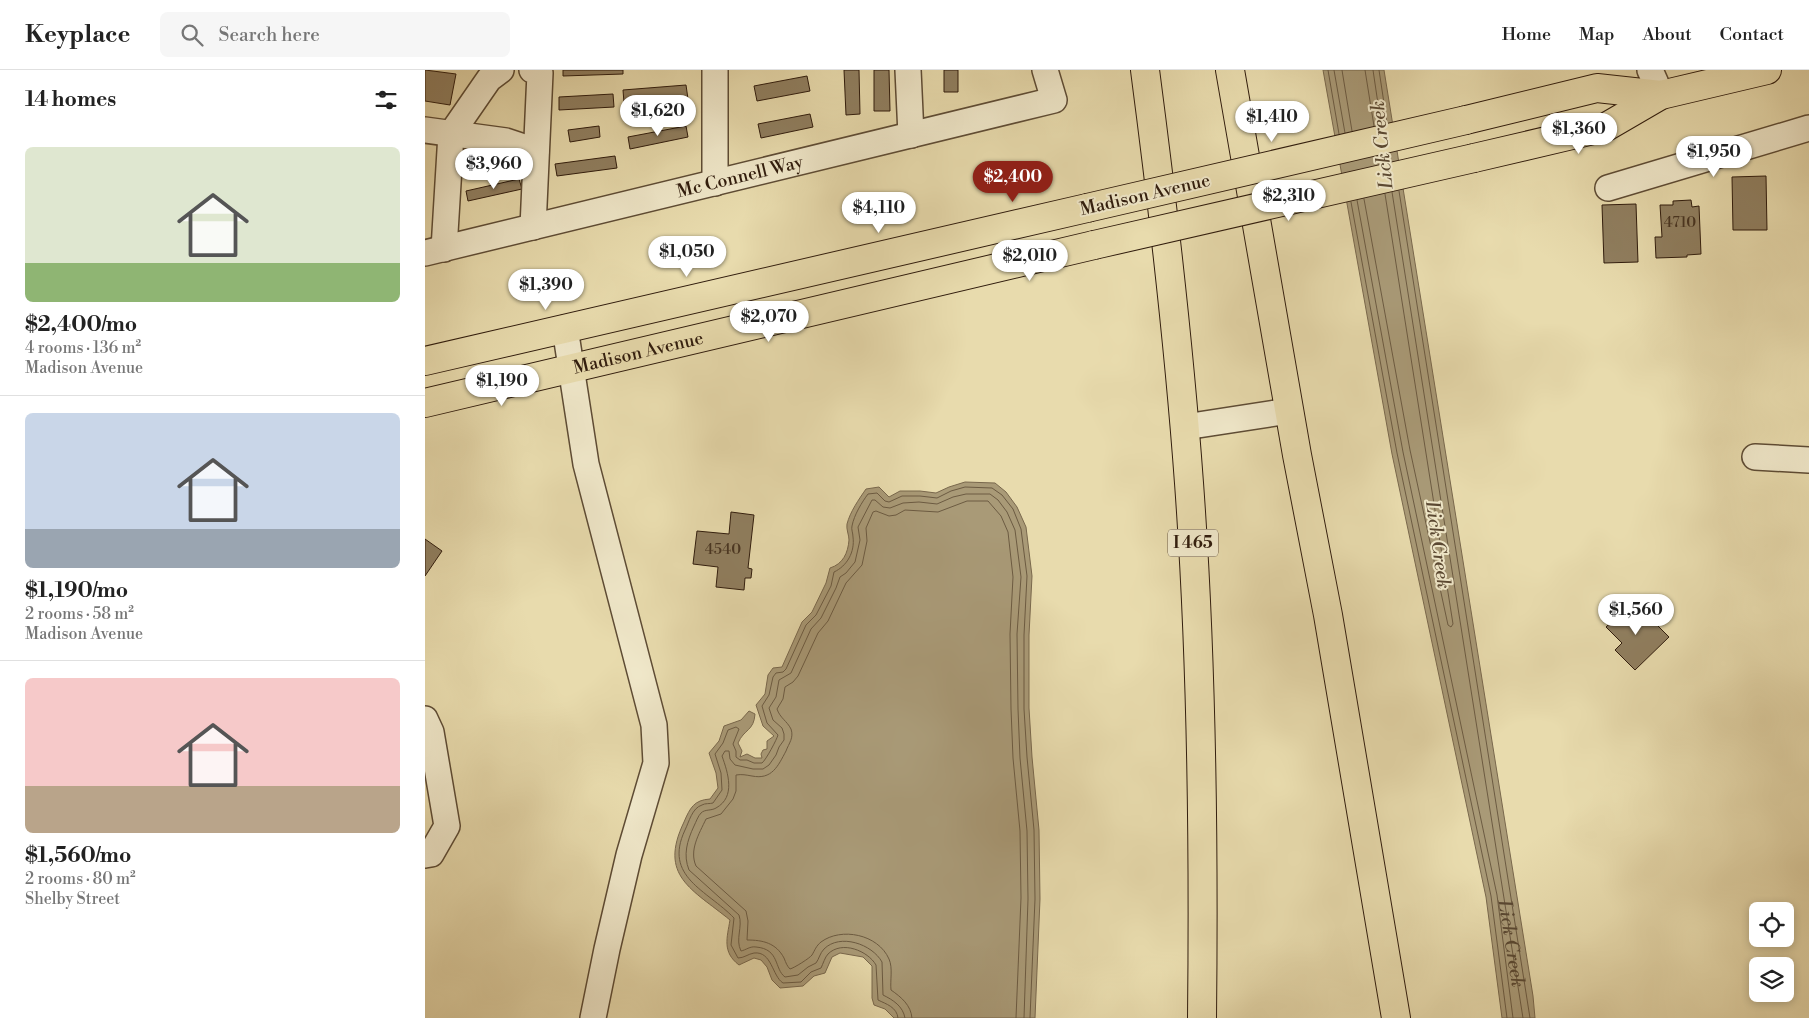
<!DOCTYPE html>
<meta charset="utf-8">
<style>
:root{--surface:#fff;--page:#f6f6f6;--text:#222;--muted:#767676;--line:#e0e0e0;--accent:#8f2418}
body{margin:0;font-family:"Libre Bodoni",serif;background:var(--page);color:var(--text);height:100vh;display:flex;flex-direction:column;font-size:19px;white-space:nowrap}
*{box-sizing:border-box;margin:0}
p{font-size:16px;color:var(--muted)}
.icon{flex:none;width:28px;height:28px;fill:none;stroke:currentColor;stroke-width:2;stroke-linecap:round;stroke-linejoin:round}
.map{position:relative;flex:1;overflow:hidden}
.panel{display:flex;flex-direction:column;background:var(--surface);width:425px}
.panel>*{flex:none}
.buttons{position:absolute;left:1324px;top:832px;display:grid;gap:10px}
.buttons a{display:grid;place-items:center;width:45px;height:45px;border-radius:8px;background:var(--surface);box-shadow:0 2px 8px #0003;font-size:25px}
.price{position:absolute;translate:-50% -42px;padding:0 11px;border-radius:18px;background:#fff;color:#222;font-size:16px;line-height:32px;filter:drop-shadow(0 1px 2px #0008)}
.price::after{content:'';position:absolute;left:50%;top:30px;width:15px;height:11px;margin-left:-8px;background:inherit;clip-path:polygon(0 0,100% 0,50% 100%)}
.price.on{background:var(--accent);color:#fff}
ul{padding:0;list-style:none}
li{display:grid;align-content:center;gap:10px;height:265px;padding:0 25px}
li+li{border-top:1px solid var(--line)}
li span{display:grid;place-items:center;height:155px;border-radius:8px;color:#555}
li>.icon{margin-inline-start:auto}
span .icon{width:90px;height:90px;fill:#fffc;stroke-width:1}
li b{font-size:21px}
h2{display:flex;justify-content:space-between;align-items:center;height:60px;padding:0 25px;font-size:21px}
header{display:flex;align-items:center;gap:30px;box-sizing:border-box;height:70px;padding:0 25px;background:var(--surface);border-bottom:1px solid var(--line)}
header strong{font-size:24px}
nav{display:flex;gap:28px;margin-inline-start:auto;font-size:18px}
.search{width:350px;height:45px;background:var(--page);display:flex;align-items:center;gap:12px;box-sizing:border-box;padding:0 18px;border-radius:8px;color:var(--muted);font-size:19px}
main{display:flex;flex:1;min-height:0}
.map>svg:first-child{display:block}
.water{fill:#a99a77;stroke:#79684d}
.lines{fill:none;stroke-linecap:round;stroke-linejoin:round}
.shore{stroke:#6c5b42;stroke-width:1}
.building{fill:#907f60;stroke:#301c0d}
.minor-casing{stroke:#5e4c35;stroke-width:28}
.major-casing{stroke:#301c0d;stroke-width:30}
.highway-casing{stroke:#301c0d;stroke-width:30}
.minor{stroke:#f0e8ca;stroke-width:25}
.major{stroke:#e8dbad;stroke-width:28}
.highway{stroke:#e8dbad;stroke-width:28}
.major-bridge-casing{stroke:#301c0d;stroke-width:30;stroke-linecap:butt}
.major-bridge{stroke:#e8dbad;stroke-width:28}
.labels{text-anchor:middle;dominant-baseline:central;stroke-width:4;stroke-linejoin:round;paint-order:stroke}
.number-label{font-size:15px;fill:#483522}
.shield{fill:#f0e8ca;stroke:#6a5946;stroke-width:1}
.shield-label{font-size:16px;font-weight:bold;fill:#301c0d}
.street-label{font-size:18px;fill:#301c0d;stroke:#f0e8ca}
.water-label{font-size:19px;font-style:italic;fill:#5a4832;stroke:#f0e8ca}
</style>
<header>
<strong>Keyplace</strong>
<div class="search"><svg class="icon" aria-label="search" viewBox="0 0 24 24"><circle cx="10" cy="10" r="6"/><path d="M15 15l6 6"/></svg>Search here</div>
<nav><a>Home</a><a>Map</a><a>About</a><a>Contact</a></nav>
</header>
<main>
<section class="panel">
<h2>14 homes<svg class="icon" aria-label="filters" viewBox="0 0 24 24"><path d="M4 7h16M4 17h16"/><circle cx="9" cy="7" r="2"/><circle cx="15" cy="17" r="2"/></svg></h2>
<ul>
<li><span style="background:linear-gradient(#dfe7d0 75%,#8fb573 0)"><svg class="icon" aria-label="home" viewBox="0 0 24 24"><path d="M3 11l9-7 9 7M6 9v11h12V9"/></svg></span><div><b>$2,400/mo</b><p>4 rooms · 136 m²</p><p>Madison Avenue</p></div></li>
<li><span style="background:linear-gradient(#c9d6e8 75%,#9aa5b1 0)"><svg class="icon" aria-label="home" viewBox="0 0 24 24"><path d="M3 11l9-7 9 7M6 9v11h12V9"/></svg></span><div><b>$1,190/mo</b><p>2 rooms · 58 m²</p><p>Madison Avenue</p></div></li>
<li><span style="background:linear-gradient(#f6c9c9 70%,#b9a48a 0)"><svg class="icon" aria-label="home" viewBox="0 0 24 24"><path d="M3 11l9-7 9 7M6 9v11h12V9"/></svg></span><div><b>$1,560/mo</b><p>2 rooms · 80 m²</p><p>Shelby Street</p></div></li>
</ul>
</section>
<div class="map">
<svg width="1384" height="948" viewBox="0 0 1384 948">
<rect width="100%" height="100%" fill="#e8dbad"/>
<filter id="stains"><feTurbulence type="fractalNoise" baseFrequency=".004" numOctaves="4"/><feColorMatrix values="0 0 0 0 .2 0 0 0 0 .09 0 0 0 0 .02 0 0 0 .5 -.17"/></filter>
<radialGradient id="worn" r=".72"><stop offset=".6" stop-color="#630" stop-opacity="0"/><stop offset="1" stop-color="#630" stop-opacity=".3"/></radialGradient>
<path class="water" d="M898,0H959L1108,926L1110,948H1077L1061,827L967,384Z
M540,412L570,413L581,422L592,437L601,457L607,506L604,565V638L607,687L614,760L615,829L610,948H469L460,939L449,935L447,928V896L438,887L415,883L407,887L400,903L389,906L378,916L355,918L347,910L342,897L336,890L329,888L314,895C297,882 302,868 305,850C267,819 233,806 259,752C265,738 269,730 285,729L293,718L291,703L284,683L294,671L299,656L316,650L324,641L330,644C329,661 319,659 313,673L317,681L315,687L322,684L330,688H337L336,684L338,680L342,679V671L349,666L338,656L331,635L340,624L343,605L348,598L357,597L377,552L387,542L401,513L405,498C418,494 423,483 424,470C424,465 421,459 422,454C425,442 434,429 441,419L454,417L464,427L475,421H495L511,423L524,417Z"/>
<g class="lines">
<g class="shore">
<path d="M903,0L914,64"/>
<path d="M909,0L920,63"/>
<path d="M917,0L927,61"/>
<path d="M940,0L949,56"/>
<path d="M948,0L956,54"/>
<path d="M954,0L962,53"/>
<path d="M974,121L1105,948"/>
<path id="s1" d="M967,122L1098,948"/>
<path d="M939,129L985,380L1023,555L1026,557L1028,554L960,124"/>
<path d="M932,130L978,382L1072,825L1088,948"/>
<path d="M926,132L972,383L1066,826L1082,948"/>
<path d="M473,948C472,937 461,934 453,930L451,895C443,881 417,870 403,884C400,887 398,894 396,898L386,902L376,912L358,913C347,906 347,881 329,883C323,884 319,888 313,888L306,875L309,848C282,820 238,807 260,760C264,752 267,738 277,735C280,733 285,734 288,733L297,720L296,703L290,684L298,673L303,660L311,657L314,659L308,674L311,681V687L315,690H322L329,693H337C341,690 352,669 353,665L342,653L337,636L344,625L348,607L351,603L358,602L361,599L381,555L391,545L406,516L409,502C422,496 430,482 428,467C428,463 426,459 427,456C429,445 437,432 443,424L452,423L460,431L464,432L477,426H495L512,428L526,421L540,417L567,418L577,425L588,439L596,459L602,506L599,565V639L602,687L609,760L610,829L605,948"/>
<path d="M480,948C478,936 468,930 458,925L457,892C447,874 415,863 399,879C395,883 394,889 391,893L383,897L373,905L360,907C349,899 355,879 331,877C325,876 321,880 316,881C310,869 318,857 314,845L264,800C258,785 262,771 269,756C271,752 273,746 276,743C280,739 286,741 291,738C311,727 303,703 297,686L300,681H304L305,689L310,695L328,699H338L344,695L351,685L354,677L359,670V664L357,658L348,650L344,638L351,627L354,610L366,603L386,559L396,548L411,518L415,507L421,503L430,492L435,470L433,457L447,430H450L458,437L465,438L478,433L494,432L512,434L528,427L541,424H565L573,430L582,442L590,460L596,507L592,564L593,639L595,688L602,761L603,829L599,948"/>
<path d="M487,948C486,935 476,927 466,920C465,910 468,898 464,889C453,864 416,857 396,872C391,876 390,880 387,885C385,888 369,898 365,899C362,896 361,893 359,888C351,873 338,870 322,870L323,851L321,841L271,796C264,780 274,764 281,749L296,744L308,729L311,721V705C317,704 321,705 327,706C347,710 353,696 361,681C364,673 369,668 366,659C362,651 355,648 352,639L358,629L360,617L368,612L373,606L393,563L403,551L421,513L437,495L442,471L441,458L448,442L451,441L464,446L471,445L480,440L513,442L542,431H563L576,446L583,462L588,507L585,564L586,639L588,688L595,761L596,828L591,948"/>
</g>
</g>
<path class="building" d="M0,0L31,4L25,35L0,31Z
M138,0H198V4L138,6Z
M419,0H434L435,44L421,45Z
M449,0H464L465,41H449Z
M519,0H533V22H519Z
M382,6L385,21L332,31L329,16Z
M261,15L263,29L199,33L198,20Z
M188,24L189,37L134,40V27Z
M385,44L388,57L336,68L333,54Z
M174,56L175,67L145,72L143,60Z
M261,56L263,67L205,79L203,67Z
M190,86L192,98L132,106L130,94Z
M1341,106L1342,160H1308L1307,107Z
M94,109L97,119L43,131L41,121Z
M1266,130L1267,137L1274,136L1276,184L1262,185V187L1231,188L1230,167H1237L1235,135H1248V131Z
M1211,134L1213,192L1179,193L1177,135Z
M306,442L329,445L323,498L327,499L326,508H320L319,520L291,517L293,497L268,494L272,461L304,464Z
M0,469L17,481L0,506Z
M1205,534L1222,552L1225,548L1244,567L1210,600L1190,580L1197,573L1181,557Z"/>
<g class="lines">
<g class="minor-casing">
<g id="minor">
<path d="M107,0L115,3L108,157"/>
<path d="M290,0V113"/>
<path d="M483,0L486,65"/>
<path d="M1225,0L1236,25"/>
<path d="M0,60L81,71L111,81"/>
<path d="M1183,118L1384,58"/>
<path d="M19,179L26,64L64,9L76,0"/>
<path id="s2" d="M0,183L629,30L620,0"/>
<path d="M140,258L161,394L229,655L231,693L204,785L182,879L168,948"/>
<path d="M760,357L864,341"/>
<path d="M1330,387L1384,390"/>
<path d="M0,649L6,662L22,756L6,784L0,785"/>
</g>
</g>
<g class="major-casing">
<g id="major">
<path d="M1041,50L1172,18L1236,25"/>
<path d="M1049,88L1181,57L1236,25L1342,0"/>
<path d="M0,291L662,138"/>
<path id="s3" d="M0,333L669,175"/>
</g>
</g>
<g class="highway-casing">
<path id="highway" d="M720,0C738,137 754,275 764,413C777,591 779,770 777,948
M805,0L872,385L903,545L971,948"/>
</g>
<use href="#minor" class="minor"/>
<use href="#major" class="major"/>
<use href="#highway" class="highway"/>
<g class="major-bridge-casing">
<path id="major-bridge" d="M662,138L1041,50
M669,175L1049,88"/>
</g>
<use href="#major-bridge" class="major-bridge"/>
</g>
<g class="labels">
<g class="number-label">
<text x="1255" y="152">4710</text>
<text x="298" y="479">4540</text>
</g>
<rect class="shield" x="743" y="459.5" width="50" height="27" rx="4"/>
<g class="shield-label">
<text x="768" y="473">I 465</text>
</g>
<g class="street-label">
<text stroke="none"><textPath href="#s2" startOffset="324">Mc Connell Way</textPath></text>
<text transform="translate(720 125) rotate(-13)">Madison Avenue</text>
<text stroke="none"><textPath href="#s3" startOffset="219">Madison Avenue</textPath></text>
</g>
<g class="water-label">
<text transform="translate(957 75) rotate(-96)">Lick Creek</text>
<text transform="translate(1013 475) rotate(82)">Lick Creek</text>
<text stroke="none"><textPath href="#s1" startOffset="761">Lick Creek</textPath></text>
</g>
</g>
<rect width="100%" height="100%" filter="url(#stains)"/>
<rect width="100%" height="100%" fill="url(#worn)"/>
</svg>
<div class="buttons">
<a><svg class="icon" aria-label="locate" viewBox="0 0 24 24"><circle cx="12" cy="12" r="6"/><path d="M12 2v4M12 18v4M2 12h4M18 12h4"/></svg></a>
<a><svg class="icon" aria-label="layers" viewBox="0 0 24 24"><path d="M12 4l9 5-9 5-9-5zM3 14l9 5 9-5"/></svg></a>
</div>
<b class="price" style="left:233px;top:67px">$1,620</b>
<b class="price" style="left:847px;top:73px">$1,410</b>
<b class="price" style="left:1154px;top:85px">$1,360</b>
<b class="price" style="left:1289px;top:108px">$1,950</b>
<b class="price" style="left:69px;top:120px">$3,960</b>
<b class="price on" style="left:588px;top:133px">$2,400</b>
<b class="price" style="left:864px;top:152px">$2,310</b>
<b class="price" style="left:454px;top:164px">$4,110</b>
<b class="price" style="left:262px;top:208px">$1,050</b>
<b class="price" style="left:605px;top:212px">$2,010</b>
<b class="price" style="left:121px;top:241px">$1,390</b>
<b class="price" style="left:344px;top:273px">$2,070</b>
<b class="price" style="left:77px;top:337px">$1,190</b>
<b class="price" style="left:1211px;top:566px">$1,560</b>
</div>
</main>
